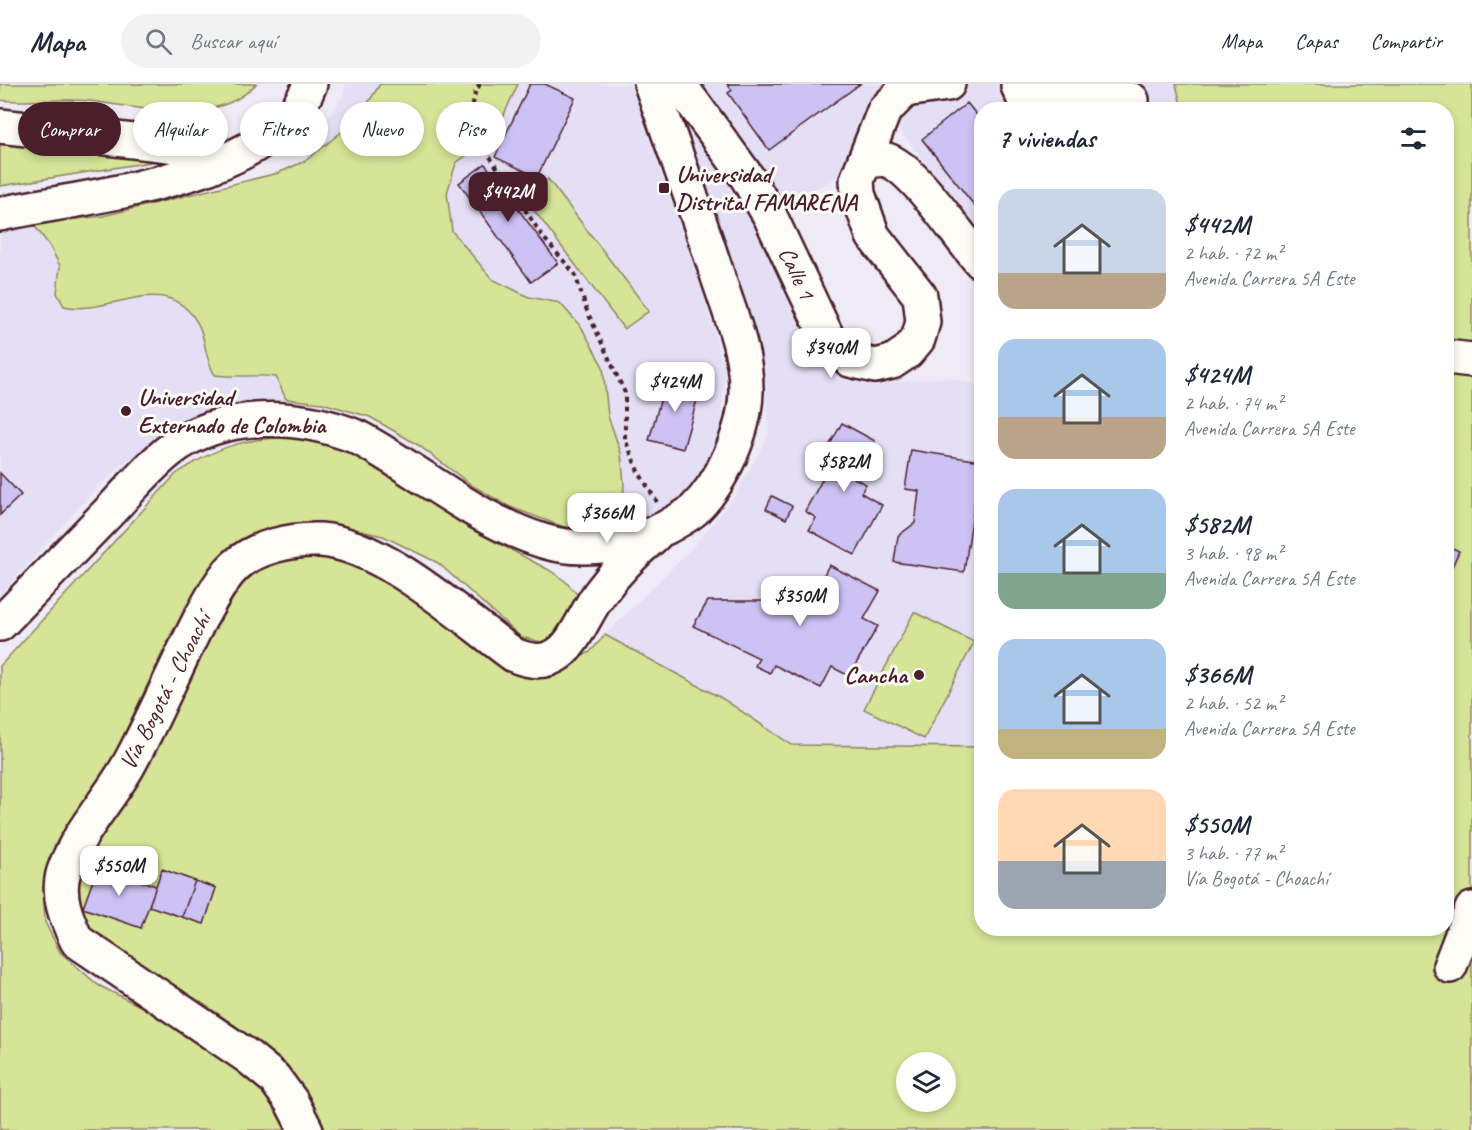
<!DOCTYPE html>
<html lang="es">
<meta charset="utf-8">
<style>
:root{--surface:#fff;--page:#f2f2f3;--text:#1f2937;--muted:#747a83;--line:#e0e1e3;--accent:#4a1f2b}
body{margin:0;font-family:Caveat,sans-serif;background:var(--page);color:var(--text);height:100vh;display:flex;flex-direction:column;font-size:22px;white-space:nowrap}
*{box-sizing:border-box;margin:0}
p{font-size:20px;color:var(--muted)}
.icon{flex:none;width:33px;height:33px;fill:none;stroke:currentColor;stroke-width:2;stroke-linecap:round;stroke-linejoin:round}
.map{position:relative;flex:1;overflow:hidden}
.drawer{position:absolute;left:974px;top:18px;width:480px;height:834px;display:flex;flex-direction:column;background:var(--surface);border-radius:24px;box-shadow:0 3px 9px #0003}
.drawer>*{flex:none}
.hud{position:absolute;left:18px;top:18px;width:570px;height:54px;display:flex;gap:12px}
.controls{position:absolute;left:896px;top:968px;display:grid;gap:12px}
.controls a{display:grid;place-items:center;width:60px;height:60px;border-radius:50%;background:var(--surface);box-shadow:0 3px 9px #0003;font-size:30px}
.price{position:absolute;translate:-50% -51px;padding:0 14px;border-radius:12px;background:#fff;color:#222;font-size:20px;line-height:39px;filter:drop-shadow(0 2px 3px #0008)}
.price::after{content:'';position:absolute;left:50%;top:36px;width:18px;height:14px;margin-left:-9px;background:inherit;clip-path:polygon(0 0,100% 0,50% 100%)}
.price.selected{background:var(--accent);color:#fff}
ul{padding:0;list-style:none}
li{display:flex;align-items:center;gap:18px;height:150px;padding:0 24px}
li span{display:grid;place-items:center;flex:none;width:168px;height:120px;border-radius:18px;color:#555}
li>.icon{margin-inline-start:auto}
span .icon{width:72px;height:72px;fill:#fffc;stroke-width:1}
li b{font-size:26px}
h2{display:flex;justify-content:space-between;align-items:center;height:72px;padding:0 24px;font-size:26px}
.tag{padding:0 21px;border-radius:27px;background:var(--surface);box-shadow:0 3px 9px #0003;font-size:21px;line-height:54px}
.tag.selected{background:var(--accent);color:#fff}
header{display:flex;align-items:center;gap:36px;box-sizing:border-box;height:84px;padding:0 30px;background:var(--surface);border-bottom:2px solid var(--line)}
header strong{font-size:28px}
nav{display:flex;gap:33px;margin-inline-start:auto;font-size:21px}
.search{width:420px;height:54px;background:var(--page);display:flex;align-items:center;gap:15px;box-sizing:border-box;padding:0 21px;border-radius:33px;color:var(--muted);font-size:22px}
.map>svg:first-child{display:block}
.built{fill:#e4dff5}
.green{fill:#d5e497;stroke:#908261;stroke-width:1.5;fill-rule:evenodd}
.building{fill:#ccc2f4;stroke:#4a1f2b;stroke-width:1.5}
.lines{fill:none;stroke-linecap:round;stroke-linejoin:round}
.minor-casing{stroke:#4a1f2b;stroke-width:38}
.major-casing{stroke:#4a1f2b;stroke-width:38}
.path{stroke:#4a1f2b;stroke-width:4;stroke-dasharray:4.5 4.5;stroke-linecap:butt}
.minor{stroke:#fdfcf7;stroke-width:33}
.major{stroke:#fdfcf7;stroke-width:33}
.poi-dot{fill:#4a1f2b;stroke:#fdfcf7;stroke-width:2}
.labels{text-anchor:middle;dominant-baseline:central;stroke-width:6;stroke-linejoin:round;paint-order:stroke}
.poi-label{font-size:24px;font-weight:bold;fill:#4a1f2b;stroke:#fdfcf7;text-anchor:start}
.street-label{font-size:24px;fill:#4a1f2b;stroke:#fdfcf7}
</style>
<header>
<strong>Mapa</strong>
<div class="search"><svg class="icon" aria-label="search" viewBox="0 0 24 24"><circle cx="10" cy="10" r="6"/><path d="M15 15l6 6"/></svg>Buscar aquí</div>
<nav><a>Mapa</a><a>Capas</a><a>Compartir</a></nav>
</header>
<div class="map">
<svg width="1472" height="1046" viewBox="0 0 1472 1046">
<rect width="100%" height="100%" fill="#eeebf6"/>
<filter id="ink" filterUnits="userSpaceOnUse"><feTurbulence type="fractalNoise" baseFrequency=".0167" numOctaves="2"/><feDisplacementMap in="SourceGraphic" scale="12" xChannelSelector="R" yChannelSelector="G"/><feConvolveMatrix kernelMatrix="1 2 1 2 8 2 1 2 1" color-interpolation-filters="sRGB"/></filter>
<g filter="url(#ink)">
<path class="built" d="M346,0H630L701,203L725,287L720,354L698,403L662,426L599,448L556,374L376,167L316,53L343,12Z
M693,0H1176L1182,25L981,26V147L892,37L844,90L780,123Z
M683,33L725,86L826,285L866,301L949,293L981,302V785L723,615L605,551L694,462L736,410L769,350L764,277L734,184L698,94Z
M33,140L49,161L60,182L57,208L75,225H94L116,216L143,212L177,217L195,235L204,256L207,280L237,294L258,290L276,293L286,315L168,352L125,378L89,412L0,511V149Z"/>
<path class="green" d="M0,0H256C215,45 140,22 88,17C59,14 29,19 0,16Z
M380,0H518L494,52L456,79L447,109L452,147L492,195L529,213L560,219L582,244L603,283L608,332L621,369L624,400L622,434L572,446L510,423L473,402L418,361L370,333L322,319L286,315L276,293C255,290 236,294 215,291C203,273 207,252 195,235C162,186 107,233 64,222L57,209L60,182L49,161L33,140L103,132L278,89L305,77L358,35Z
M1176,0H1472V1046H323C284,942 155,905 79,834L76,773L231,498L267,479L308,469L357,480L417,516L500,582L529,591L557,587L590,568L605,551L723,615L792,661L981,663V844H1446V26L1182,25ZM906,978H945V1017H906Z
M0,55L155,74L151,78L0,102Z
M548,95L649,227L624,245L524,113Z
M300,353L334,362L363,374L464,441L549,486L565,497L577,510L579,526L555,557L541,558L521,553L438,479L383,452L337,442L217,484L172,548L93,717L60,763L43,803L45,838L60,868L98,901L152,928L259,998L294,1046H0V582L176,390C221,360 246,354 300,353Z
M914,528L974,558L924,655L864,625Z"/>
<path class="building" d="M530,0H545L575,14L537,93L495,73Z
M727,0H860L769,66L728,9L732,6Z
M967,19L981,36V130L922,55Z
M485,80L558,179L531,198L459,99Z
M667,293L701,302L683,365L649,356Z
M842,339L875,357L854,394L866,400L861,409L882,421L855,471L809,446L816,434L805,427L828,385L819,380Z
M911,366L981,377L964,488L894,478L898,452L915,439L919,407L905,405Z
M0,389L21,411L0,431Z
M772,412L792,422L786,435L766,425Z
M1446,461L1459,467L1450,487L1446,485Z
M829,481L880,507L864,535L878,542L849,592L832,583L821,604L774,581L770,589L755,582L759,574L693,542L708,517H775L777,504L786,498L798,503L799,508L816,506Z
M1446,730H1450V750H1446Z
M1446,750H1450L1449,817H1446Z
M98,782L156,802L141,844L83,824Z
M162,785L195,797L182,833L149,822Z
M195,797L216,804L204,840L182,833Z"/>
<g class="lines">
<g class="minor-casing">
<path id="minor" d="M665,0L685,8L747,93L770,132L830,259L850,276L875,282L892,278L907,268L918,255L923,238L920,212L873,152L858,110L857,96L884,27L905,6L904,0
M905,6L948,0
M1029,26L1018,2L1132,16
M0,42L169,61C187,65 200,67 209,83
M864,79C871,77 879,74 887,76C915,85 959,154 981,178
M1446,273L1472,276
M1450,882L1472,825"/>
</g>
<g class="major-casing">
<path id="major" d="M0,130C87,111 276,97 310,0
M0,540C34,505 68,470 102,435C124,413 145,386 169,367C222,326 298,329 357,353C419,386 475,436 543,457C582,469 631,462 667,443C675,438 686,433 694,426C722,399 745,347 746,308C747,268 730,230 718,193C697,128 674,64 651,0
M306,1046L291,1017L274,994L247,972L77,857C67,836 56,811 64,787C77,749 108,717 128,682C154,635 175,584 200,535C210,518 220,496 235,482C255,463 292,455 320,456C383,460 463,534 514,571C568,594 576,541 600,509C616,487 635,468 655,451"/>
</g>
<path class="path" d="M480,0L475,9L469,41L543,153L575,190L587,227L625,309V355L638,387L657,418"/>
<use href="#minor" class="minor"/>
<use href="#major" class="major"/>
</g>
</g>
<g class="poi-dot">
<rect x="658" y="98" width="12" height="12" rx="3"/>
<circle cx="126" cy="327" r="6"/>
<circle cx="919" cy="591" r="6"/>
</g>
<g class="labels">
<g class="poi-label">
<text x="676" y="90">Universidad<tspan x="676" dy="28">Distrital FAMARENA</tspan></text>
<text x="138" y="313">Universidad<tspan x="138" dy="28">Externado de Colombia</tspan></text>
<text x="907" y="591" text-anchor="end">Cancha</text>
</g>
<g class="street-label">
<text transform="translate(797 189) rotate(65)">Calle 1</text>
<text transform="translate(165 607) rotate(-63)">Vía Bogotá - Choachí</text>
</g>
</g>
</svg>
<div class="controls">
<a><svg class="icon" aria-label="layers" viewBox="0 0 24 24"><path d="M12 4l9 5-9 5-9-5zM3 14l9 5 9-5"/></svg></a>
</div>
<b class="price selected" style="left:508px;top:139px">$442M</b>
<b class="price" style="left:831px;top:295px">$340M</b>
<b class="price" style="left:675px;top:329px">$424M</b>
<b class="price" style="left:844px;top:409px">$582M</b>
<b class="price" style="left:607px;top:460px">$366M</b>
<b class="price" style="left:800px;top:543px">$350M</b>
<b class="price" style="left:119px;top:813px">$550M</b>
<div class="hud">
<a class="tag selected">Comprar</a>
<a class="tag">Alquilar</a>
<a class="tag">Filtros</a>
<a class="tag">Nuevo</a>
<a class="tag">Piso</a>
</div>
<section class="drawer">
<h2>7 viviendas<svg class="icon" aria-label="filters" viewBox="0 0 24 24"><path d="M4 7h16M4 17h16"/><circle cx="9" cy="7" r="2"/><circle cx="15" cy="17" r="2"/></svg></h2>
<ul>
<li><span style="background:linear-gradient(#c9d6e8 70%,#b9a48a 0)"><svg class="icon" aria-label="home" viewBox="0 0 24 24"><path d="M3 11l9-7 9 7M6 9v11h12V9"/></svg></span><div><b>$442M</b><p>2 hab. · 72 m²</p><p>Avenida Carrera 5A Este</p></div></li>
<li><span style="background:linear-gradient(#a9c7e8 65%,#b9a48a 0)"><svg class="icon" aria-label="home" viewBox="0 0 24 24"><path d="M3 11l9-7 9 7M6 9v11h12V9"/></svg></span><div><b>$424M</b><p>2 hab. · 74 m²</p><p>Avenida Carrera 5A Este</p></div></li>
<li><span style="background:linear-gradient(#a9c7e8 70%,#7fa58c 0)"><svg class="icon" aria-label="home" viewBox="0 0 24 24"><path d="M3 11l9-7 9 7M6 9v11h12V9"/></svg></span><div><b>$582M</b><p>3 hab. · 98 m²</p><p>Avenida Carrera 5A Este</p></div></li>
<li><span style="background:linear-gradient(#a9c7e8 75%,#c2b280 0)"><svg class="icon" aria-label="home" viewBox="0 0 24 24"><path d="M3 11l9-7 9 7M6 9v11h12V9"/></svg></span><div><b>$366M</b><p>2 hab. · 52 m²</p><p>Avenida Carrera 5A Este</p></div></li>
<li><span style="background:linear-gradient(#ffd9b3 60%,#9aa5b1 0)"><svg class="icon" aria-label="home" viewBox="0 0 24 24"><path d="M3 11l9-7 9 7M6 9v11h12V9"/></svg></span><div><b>$550M</b><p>3 hab. · 77 m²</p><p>Vía Bogotá - Choachí</p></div></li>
</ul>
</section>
</div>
